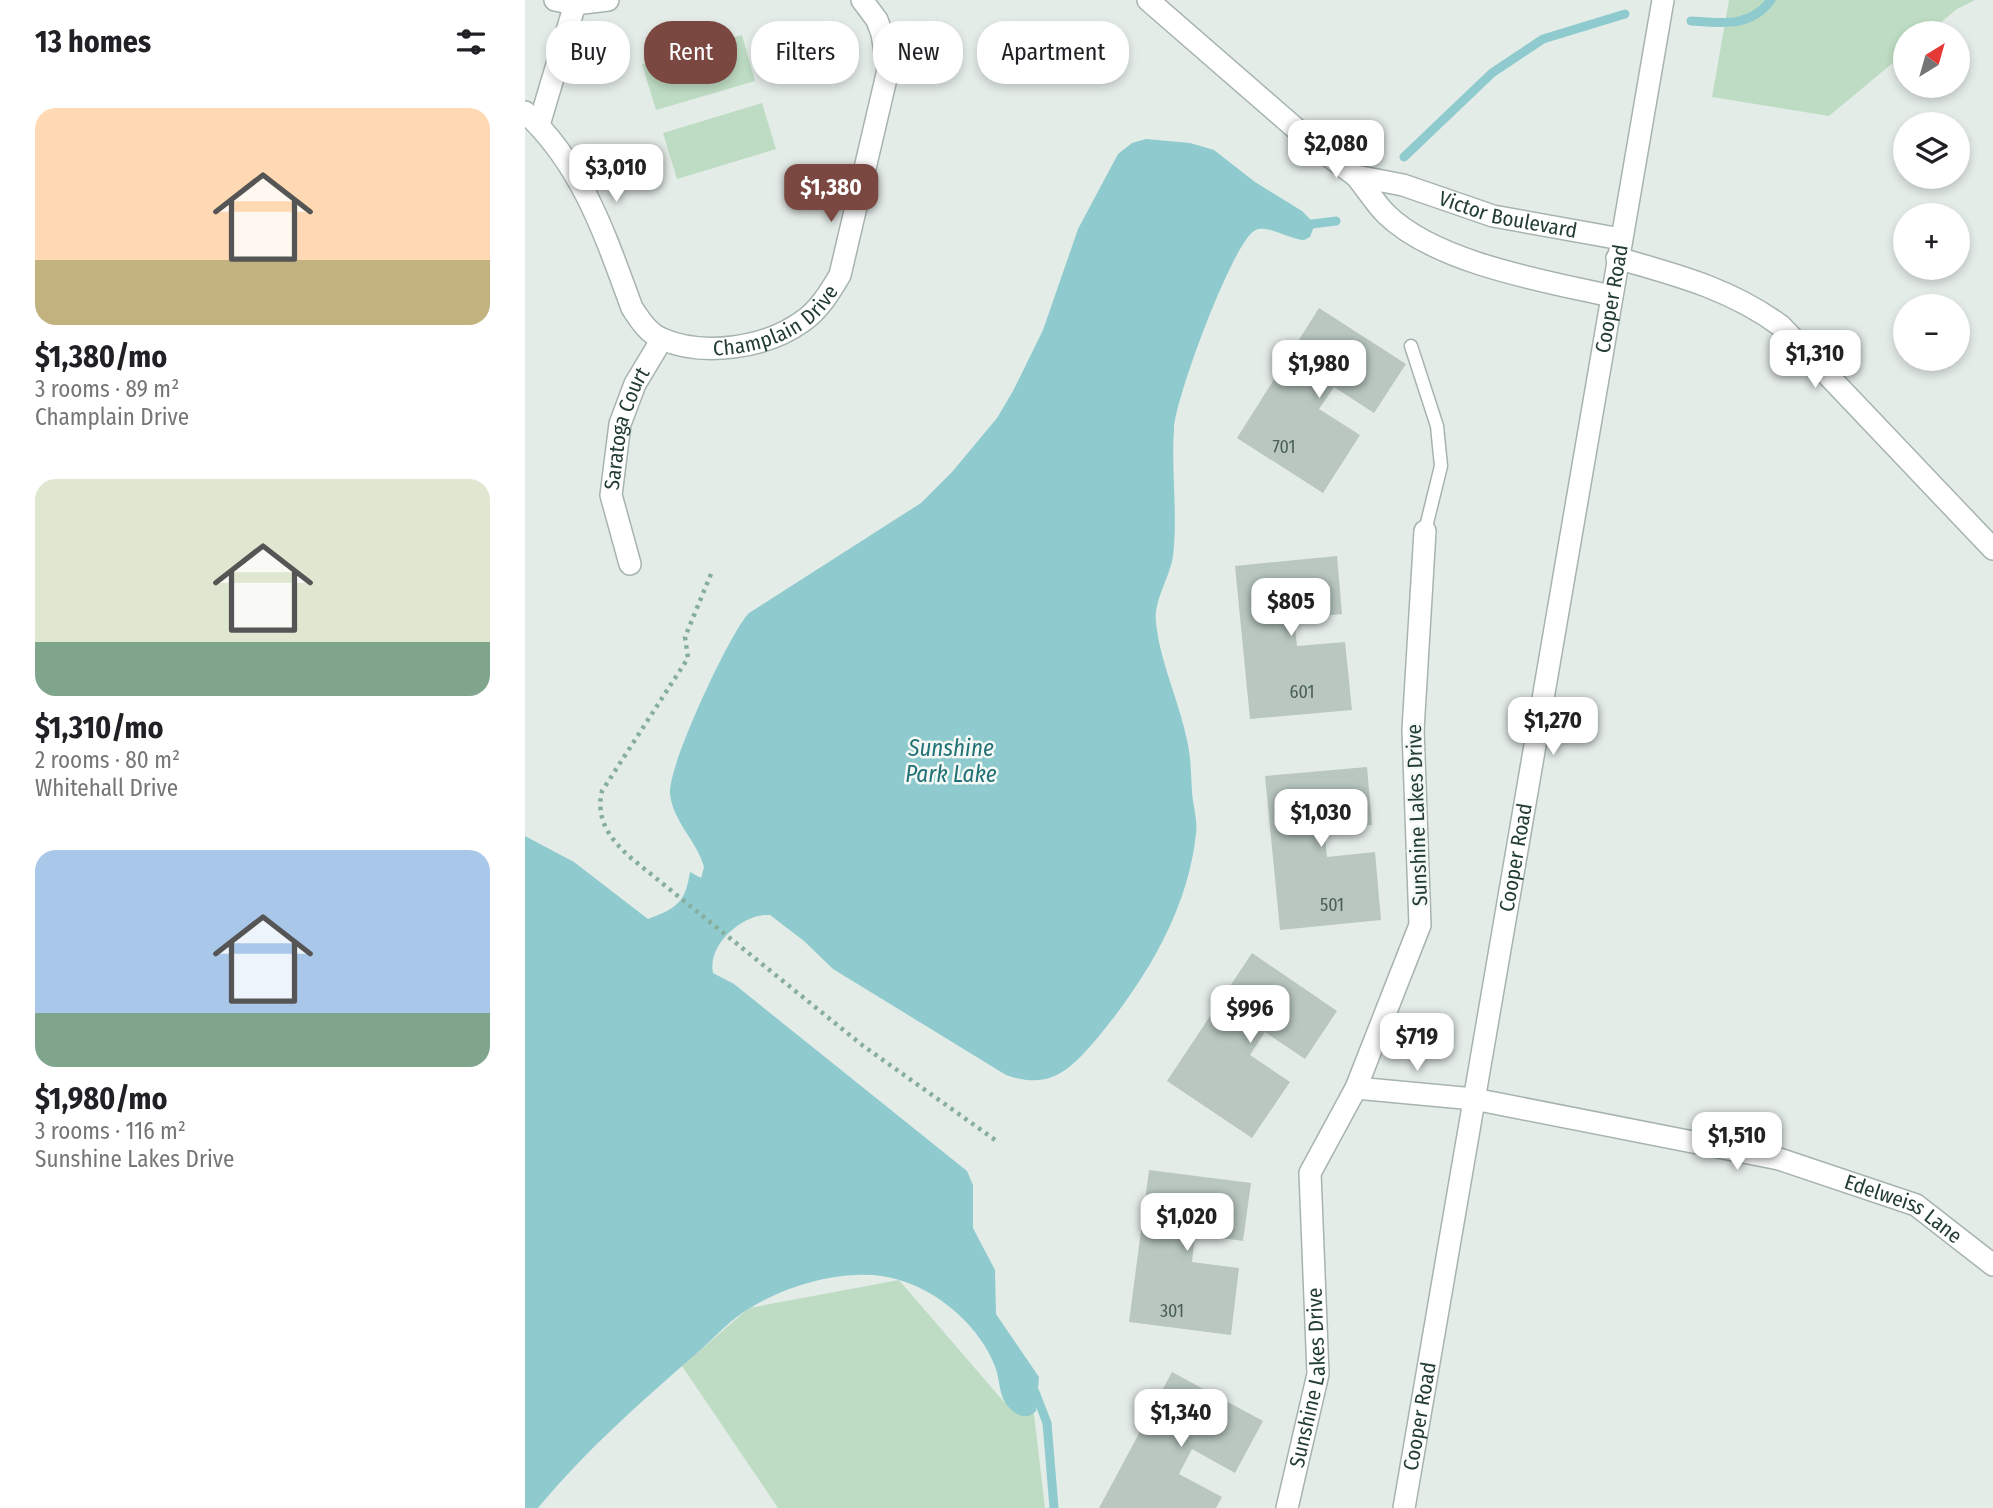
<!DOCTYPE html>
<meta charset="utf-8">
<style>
:root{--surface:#fff;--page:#f2f2f2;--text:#202124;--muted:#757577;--accent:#7b4841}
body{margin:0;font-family:"Fira Sans Condensed",sans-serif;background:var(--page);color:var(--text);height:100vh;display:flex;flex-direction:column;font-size:26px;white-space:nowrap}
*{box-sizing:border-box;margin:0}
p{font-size:23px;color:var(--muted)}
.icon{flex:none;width:38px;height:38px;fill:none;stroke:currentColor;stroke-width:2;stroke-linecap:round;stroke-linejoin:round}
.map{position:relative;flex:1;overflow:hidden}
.side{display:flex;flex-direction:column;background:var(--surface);width:525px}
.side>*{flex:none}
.top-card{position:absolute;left:21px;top:21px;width:665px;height:63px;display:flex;gap:14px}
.needle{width:46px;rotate:37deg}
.buttons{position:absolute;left:1368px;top:21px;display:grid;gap:14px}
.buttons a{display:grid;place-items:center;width:77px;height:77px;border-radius:50%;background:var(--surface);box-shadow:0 4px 10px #0003;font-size:35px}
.price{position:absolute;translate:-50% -60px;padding:0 16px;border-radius:14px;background:#fff;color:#222;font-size:23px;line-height:46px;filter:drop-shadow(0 2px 4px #0008)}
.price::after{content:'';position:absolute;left:50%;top:42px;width:21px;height:16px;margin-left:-10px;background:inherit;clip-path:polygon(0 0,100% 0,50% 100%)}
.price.current{background:var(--accent);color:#fff}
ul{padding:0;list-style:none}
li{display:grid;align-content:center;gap:14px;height:371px;padding:0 35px}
li span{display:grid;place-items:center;height:217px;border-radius:21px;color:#555}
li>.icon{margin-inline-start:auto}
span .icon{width:126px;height:126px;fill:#fffc;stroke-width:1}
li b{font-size:30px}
h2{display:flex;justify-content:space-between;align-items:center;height:84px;padding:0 35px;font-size:30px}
.chip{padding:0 24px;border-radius:28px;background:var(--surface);box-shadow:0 4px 10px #0003;font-size:24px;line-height:63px}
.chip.current{background:var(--accent);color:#fff}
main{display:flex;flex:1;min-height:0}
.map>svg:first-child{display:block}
.green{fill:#bedcc3}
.water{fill:#8fcbce}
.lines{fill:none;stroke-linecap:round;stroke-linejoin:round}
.stream{stroke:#8fcbce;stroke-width:9}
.building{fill:#b9c7c0}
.service-casing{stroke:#a7b4ae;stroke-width:15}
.minor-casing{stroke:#a7b4ae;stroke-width:24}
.tertiary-casing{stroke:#a7b4ae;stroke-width:24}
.path{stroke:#86ae9e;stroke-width:4.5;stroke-dasharray:3.5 5;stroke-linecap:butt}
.service{stroke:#fff;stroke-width:12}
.minor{stroke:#fff;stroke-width:21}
.tertiary{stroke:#fff;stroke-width:21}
.labels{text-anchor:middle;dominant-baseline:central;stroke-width:5;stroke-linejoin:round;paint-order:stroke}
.number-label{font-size:18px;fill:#496057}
.street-label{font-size:21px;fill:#243d34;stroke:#f4f9f6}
.water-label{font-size:23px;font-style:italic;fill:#217076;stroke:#f4f9f6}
</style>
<main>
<section class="side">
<h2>13 homes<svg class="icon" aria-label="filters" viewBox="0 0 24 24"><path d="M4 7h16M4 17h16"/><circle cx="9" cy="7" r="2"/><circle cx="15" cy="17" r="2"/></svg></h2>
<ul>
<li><span style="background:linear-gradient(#ffd9b3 70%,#c2b280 0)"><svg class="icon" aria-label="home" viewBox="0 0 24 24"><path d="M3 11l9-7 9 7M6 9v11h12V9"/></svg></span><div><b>$1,380/mo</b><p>3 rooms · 89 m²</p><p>Champlain Drive</p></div></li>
<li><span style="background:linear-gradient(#dfe7d0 75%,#7fa58c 0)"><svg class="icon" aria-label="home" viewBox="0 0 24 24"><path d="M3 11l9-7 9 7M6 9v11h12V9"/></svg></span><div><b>$1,310/mo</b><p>2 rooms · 80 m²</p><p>Whitehall Drive</p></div></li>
<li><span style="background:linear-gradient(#a9c7e8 75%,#7fa58c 0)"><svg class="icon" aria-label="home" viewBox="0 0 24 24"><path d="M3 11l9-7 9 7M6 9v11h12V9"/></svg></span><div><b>$1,980/mo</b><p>3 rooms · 116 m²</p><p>Sunshine Lakes Drive</p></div></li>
</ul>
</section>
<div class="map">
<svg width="1468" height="1508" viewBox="0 0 1468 1508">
<rect width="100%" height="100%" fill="#e4ece8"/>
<path class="green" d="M1204,0H1450L1432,9L1403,33H1381V52L1304,116L1187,97Z
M217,35L230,81L131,110L117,64Z
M237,103L251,149L152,179L138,133Z
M374,1280L479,1402L509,1414L520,1508H253L157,1366L224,1308Z"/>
<path class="water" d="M621,139L665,143L689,150L730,182L777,211L790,224L785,237L779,240C765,240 741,223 729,231C707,245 650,399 649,429C646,471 653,514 648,556C645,577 628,602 631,622C635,663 654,700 662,740C666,757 666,775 667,792C668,806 673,821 671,834C663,910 621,979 574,1036C546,1069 526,1091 481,1075L308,969L279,941L245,915C219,913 182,944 188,973L209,984L442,1171L448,1185V1228L470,1270L471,1314L514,1377L511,1411C501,1422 489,1414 481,1404C473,1392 475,1376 469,1364C451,1320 404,1283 357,1276C314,1270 261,1286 225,1308C206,1319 189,1338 172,1353C117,1401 60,1451 13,1508H0V836L49,862L123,919C152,908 160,903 165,872L176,878L179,867C172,841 148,822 145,794C142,768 205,632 224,613L396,503L427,472L472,418L488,391L518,330L553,229L593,154L607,143Z"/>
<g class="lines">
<path class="stream" d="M1166,21C1197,23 1225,28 1246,0
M879,157L967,73L1018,39L1100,14
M779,225L811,221
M510,1392L522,1423L529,1508"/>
</g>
<path class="building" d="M794,308L881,364L849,413L809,387L794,409L835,435L798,493L712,438Z
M812,556L817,614L769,619L772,646L820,642L827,710L725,719L710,566Z
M842,767L847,825L799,829L802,857L850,852L856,920L755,930L740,776Z
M727,953L812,1011L780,1059L740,1032L725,1055L765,1082L727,1138L642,1081Z
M624,1170L726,1183L718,1241L670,1234L667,1262L714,1268L706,1335L604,1322Z
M647,1372L738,1421L710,1473L667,1449L654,1474L697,1497L691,1508H574Z"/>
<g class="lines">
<g class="service-casing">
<path id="service" d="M886,346L912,426L916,466L900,531"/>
</g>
<g class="minor-casing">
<g id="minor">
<path d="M30,0L50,4L83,0"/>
<path d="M623,0L792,147L831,176"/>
<path id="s1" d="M0,112C58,166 80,235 107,308C115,320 123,333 137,339C179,357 241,348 278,321C294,310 305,292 315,275L363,70L357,34L352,20L337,0"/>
<path d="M14,125L50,4"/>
<path d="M1092,258C1152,275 1206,289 1256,326L1468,549"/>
<path id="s2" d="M1086,296C1019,281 911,263 861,214C850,203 841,188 831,176L878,185L968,216L1096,239"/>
<path id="s3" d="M105,564L86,495L95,424L110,384L137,339"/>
<path id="s4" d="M831,1088L949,1099L1254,1159L1391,1205L1468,1265"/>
<path id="s5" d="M762,1508L793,1374L785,1173L831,1088L895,925L888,730L900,531"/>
</g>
</g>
<g class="tertiary-casing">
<g id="tertiary">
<path id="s6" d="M879,1508L1138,0"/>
</g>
</g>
<path class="path" d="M186,574L160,637L163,658L77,791C70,820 86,840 106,858L337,1045L473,1142"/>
<use href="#service" class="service"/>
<use href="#minor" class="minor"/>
<use href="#tertiary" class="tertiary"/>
</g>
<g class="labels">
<g class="number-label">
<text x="759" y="447">701</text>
<text x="777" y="692">601</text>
<text x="807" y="905">501</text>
<text x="647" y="1311">301</text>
</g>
<g class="street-label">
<text stroke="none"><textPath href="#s2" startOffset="448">Victor Boulevard</textPath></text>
<text stroke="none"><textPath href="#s6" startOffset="1227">Cooper Road</textPath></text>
<text stroke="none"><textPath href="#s1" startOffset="392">Champlain Drive</textPath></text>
<text stroke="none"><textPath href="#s3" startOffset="140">Saratoga Court</textPath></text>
<text transform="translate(892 815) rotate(-92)">Sunshine Lakes Drive</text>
<text stroke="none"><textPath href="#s6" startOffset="660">Cooper Road</textPath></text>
<text stroke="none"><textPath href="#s4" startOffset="564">Edelweiss Lane</textPath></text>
<text stroke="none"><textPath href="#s5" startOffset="133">Sunshine Lakes Drive</textPath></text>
<text stroke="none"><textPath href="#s6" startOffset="93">Cooper Road</textPath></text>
</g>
<g class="water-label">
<text x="426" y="748">Sunshine<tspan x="426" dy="26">Park Lake</tspan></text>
</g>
</g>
</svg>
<div class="buttons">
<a><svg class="needle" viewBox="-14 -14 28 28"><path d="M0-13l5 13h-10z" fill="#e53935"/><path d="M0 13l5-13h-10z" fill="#757577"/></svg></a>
<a><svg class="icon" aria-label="layers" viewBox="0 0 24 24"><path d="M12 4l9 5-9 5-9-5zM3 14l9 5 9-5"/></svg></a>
<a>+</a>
<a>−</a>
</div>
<b class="price" style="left:811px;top:180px">$2,080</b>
<b class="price" style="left:91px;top:204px">$3,010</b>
<b class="price current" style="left:306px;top:224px">$1,380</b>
<b class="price" style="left:1290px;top:390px">$1,310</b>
<b class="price" style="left:794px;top:400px">$1,980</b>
<b class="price" style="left:766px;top:638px">$805</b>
<b class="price" style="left:1028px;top:757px">$1,270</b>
<b class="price" style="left:796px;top:849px">$1,030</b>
<b class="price" style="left:725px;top:1045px">$996</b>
<b class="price" style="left:892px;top:1073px">$719</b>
<b class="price" style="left:1212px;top:1172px">$1,510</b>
<b class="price" style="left:662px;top:1253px">$1,020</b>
<b class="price" style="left:656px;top:1449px">$1,340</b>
<div class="top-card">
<a class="chip">Buy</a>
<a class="chip current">Rent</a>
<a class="chip">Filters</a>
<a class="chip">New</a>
<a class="chip">Apartment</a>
</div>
</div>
</main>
